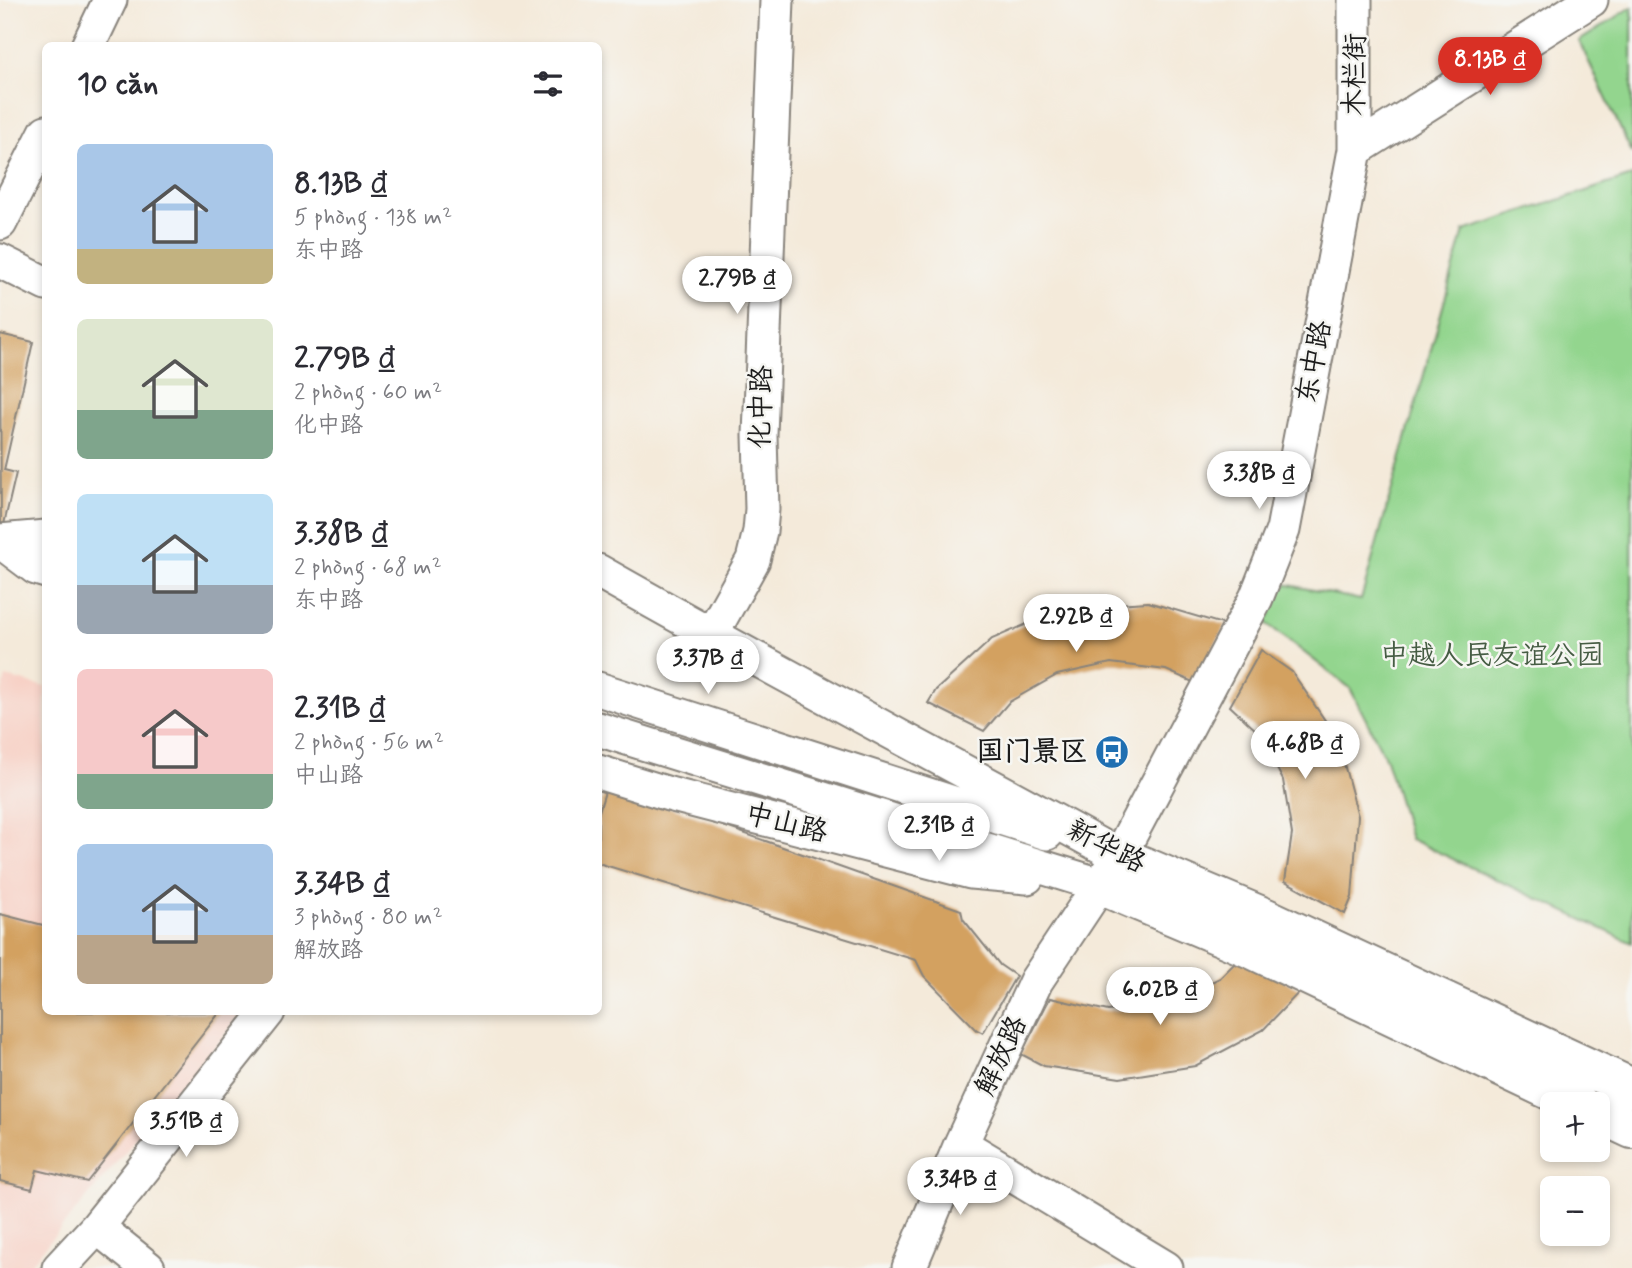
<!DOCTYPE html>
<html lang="vi">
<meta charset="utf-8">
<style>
:root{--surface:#fff;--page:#f2f2f3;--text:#2b2b33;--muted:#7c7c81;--accent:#d93025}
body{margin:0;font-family:Mynerve,"LXGW WenKai TC",sans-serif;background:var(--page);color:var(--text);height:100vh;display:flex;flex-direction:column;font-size:26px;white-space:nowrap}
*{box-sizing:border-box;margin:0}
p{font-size:23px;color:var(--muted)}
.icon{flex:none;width:38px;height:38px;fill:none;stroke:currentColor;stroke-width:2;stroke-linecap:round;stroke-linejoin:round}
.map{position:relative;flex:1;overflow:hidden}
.sheet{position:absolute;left:42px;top:42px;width:560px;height:973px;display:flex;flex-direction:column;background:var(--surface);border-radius:10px;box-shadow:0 4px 10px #0003}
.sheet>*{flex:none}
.tools{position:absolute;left:1540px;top:1092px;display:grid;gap:14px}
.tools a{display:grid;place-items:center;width:70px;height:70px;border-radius:10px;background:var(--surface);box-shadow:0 4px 10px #0003;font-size:35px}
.price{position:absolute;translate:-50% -60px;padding:0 16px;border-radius:24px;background:#fff;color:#222;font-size:23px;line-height:46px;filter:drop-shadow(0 2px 4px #0008)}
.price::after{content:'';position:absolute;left:50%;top:42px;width:21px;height:16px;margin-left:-10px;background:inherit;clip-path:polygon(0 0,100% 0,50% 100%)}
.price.on{background:var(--accent);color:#fff}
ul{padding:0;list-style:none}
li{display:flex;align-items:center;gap:21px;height:175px;padding:0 35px}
li span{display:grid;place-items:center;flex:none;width:196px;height:140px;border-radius:10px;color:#555}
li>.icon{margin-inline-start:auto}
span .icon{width:84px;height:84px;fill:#fffc;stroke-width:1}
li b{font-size:30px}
h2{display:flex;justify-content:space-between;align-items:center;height:84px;padding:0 35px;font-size:30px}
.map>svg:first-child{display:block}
.built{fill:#f7d1c6}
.green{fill:#93d58e;stroke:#587855;stroke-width:2}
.building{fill:#d3a160}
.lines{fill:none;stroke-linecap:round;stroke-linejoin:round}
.minor-casing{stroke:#88837b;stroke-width:37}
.major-casing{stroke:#88837b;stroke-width:42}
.minor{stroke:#fff;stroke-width:33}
.major{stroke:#fff;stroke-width:38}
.labels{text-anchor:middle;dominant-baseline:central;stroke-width:5;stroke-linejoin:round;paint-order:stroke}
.street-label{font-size:28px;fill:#1c1c1c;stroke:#f6f6f2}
.park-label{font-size:28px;fill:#465d44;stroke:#f6f6f2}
.poi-label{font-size:28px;font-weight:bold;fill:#1c1c1c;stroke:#f6f6f2;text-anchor:end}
</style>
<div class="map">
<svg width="1632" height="1268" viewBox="0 0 1632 1268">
<rect width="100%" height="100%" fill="#f6f6f2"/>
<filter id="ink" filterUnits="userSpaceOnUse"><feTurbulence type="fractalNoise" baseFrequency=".0143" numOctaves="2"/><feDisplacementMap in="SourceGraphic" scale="14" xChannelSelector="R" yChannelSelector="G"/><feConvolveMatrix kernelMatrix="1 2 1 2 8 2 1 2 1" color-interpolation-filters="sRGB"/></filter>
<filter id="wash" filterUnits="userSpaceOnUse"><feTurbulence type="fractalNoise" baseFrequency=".00686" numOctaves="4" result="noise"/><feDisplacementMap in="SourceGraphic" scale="28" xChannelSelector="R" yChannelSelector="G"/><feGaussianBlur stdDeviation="1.57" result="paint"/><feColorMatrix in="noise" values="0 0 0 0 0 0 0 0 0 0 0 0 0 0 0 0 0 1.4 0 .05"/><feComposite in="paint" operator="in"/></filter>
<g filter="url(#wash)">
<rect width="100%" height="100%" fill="#f4eada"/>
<path class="built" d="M6,677L45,687L46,1012H244L27,1268H0V699Z"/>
<path class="green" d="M1632,7V153L1579,41Z
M1632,176V943L1410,839L1386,759L1350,688L1266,623L1284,584L1361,600L1464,231Z"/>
<g id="blocks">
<path class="building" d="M0,334L33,342L4,470L16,473L1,537Z
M1148,602L1226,625L1195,683L1166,670L1111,663L1057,675L1009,702L984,731L928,703L936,690L992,639L1067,607Z
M1261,650L1292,672L1337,738L1358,816L1352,897L1345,914L1285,881L1292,834L1283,780L1257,731L1230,706Z
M607,785L961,910L963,919L1000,965L1016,976L983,1033L977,1030L924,976L916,960L598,863V815Z
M0,914L43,925L46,921V1012H220L87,1182L37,1170L32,1189L0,1181Z
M1242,956L1301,990L1263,1030L1195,1066L1120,1078L1044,1066L1021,1054L1050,998L1108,1011L1166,1004L1220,978Z"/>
</g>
</g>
<g filter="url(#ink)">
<use href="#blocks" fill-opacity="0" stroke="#88837b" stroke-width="2"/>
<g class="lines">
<g class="minor-casing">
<path id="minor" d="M88,46L110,0
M1355,150L1591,0
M0,223L46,132
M0,261L46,284
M0,541L36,568L46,571
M0,541L46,537
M598,571C770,669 946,760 1119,856
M711,635L753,560L760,531L762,509L760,435L777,0
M598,689L1047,833
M598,729L1100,885
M598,772L669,794L971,872L1027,877
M961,1144L1166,1268
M97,1227L148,1268
M59,1268L97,1227L268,1012
M909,1268L961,1144L1036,981L1119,856L1256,598L1283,530L1355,150V0"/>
</g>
<g class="major-casing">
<path id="major" d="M1119,856L1264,917L1632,1088
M1100,885L1256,951L1579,1104
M1598,1113L1632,1129"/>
</g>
<use href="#minor" class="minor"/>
<use href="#major" class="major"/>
</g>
</g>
<defs>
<g id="bus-disc" transform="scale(1.75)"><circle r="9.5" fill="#1f6fb2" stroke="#f6f6f2"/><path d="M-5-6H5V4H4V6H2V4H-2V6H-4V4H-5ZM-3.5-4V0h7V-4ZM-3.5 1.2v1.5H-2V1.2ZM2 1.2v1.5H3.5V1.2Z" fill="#fff"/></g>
</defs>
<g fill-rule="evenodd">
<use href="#bus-disc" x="1112" y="752"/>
</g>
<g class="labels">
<g class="street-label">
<text transform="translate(1356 75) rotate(-89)">木栏街</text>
<text transform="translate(1315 362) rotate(-79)">东中路</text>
<text transform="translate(762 407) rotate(-89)">化中路</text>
<text transform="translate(786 824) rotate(14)">中山路</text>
<text transform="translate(1106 847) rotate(27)">新华路</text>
<text transform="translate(1002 1056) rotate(-65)">解放路</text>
</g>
<g class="park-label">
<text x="1492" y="656">中越人民友谊公园</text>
</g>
<g class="poi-label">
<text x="1088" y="752">国门景区</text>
</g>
</g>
</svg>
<div class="tools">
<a>+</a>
<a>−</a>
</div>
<b class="price on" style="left:1490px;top:97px">8.13B ₫</b>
<b class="price" style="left:737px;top:316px">2.79B ₫</b>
<b class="price" style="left:1259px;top:511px">3.38B ₫</b>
<b class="price" style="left:1076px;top:654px">2.92B ₫</b>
<b class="price" style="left:708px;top:696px">3.37B ₫</b>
<b class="price" style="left:1305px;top:781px">4.68B ₫</b>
<b class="price" style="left:939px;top:863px">2.31B ₫</b>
<b class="price" style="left:1160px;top:1027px">6.02B ₫</b>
<b class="price" style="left:186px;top:1159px">3.51B ₫</b>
<b class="price" style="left:960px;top:1217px">3.34B ₫</b>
<section class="sheet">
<h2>10 căn<svg class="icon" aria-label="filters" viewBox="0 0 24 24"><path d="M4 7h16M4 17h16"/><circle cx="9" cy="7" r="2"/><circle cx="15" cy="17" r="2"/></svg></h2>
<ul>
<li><span style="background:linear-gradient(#a9c7e8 75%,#c2b280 0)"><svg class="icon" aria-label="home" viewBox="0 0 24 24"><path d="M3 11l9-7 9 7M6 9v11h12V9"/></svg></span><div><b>8.13B ₫</b><p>5 phòng · 138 m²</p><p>东中路</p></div></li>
<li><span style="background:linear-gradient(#dfe7d0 65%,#7fa58c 0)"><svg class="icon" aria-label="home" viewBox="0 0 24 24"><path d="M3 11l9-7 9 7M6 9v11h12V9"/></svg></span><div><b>2.79B ₫</b><p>2 phòng · 60 m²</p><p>化中路</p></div></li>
<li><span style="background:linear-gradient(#bfe0f5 65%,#9aa5b1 0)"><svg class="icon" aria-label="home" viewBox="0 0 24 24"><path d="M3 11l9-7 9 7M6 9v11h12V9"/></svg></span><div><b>3.38B ₫</b><p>2 phòng · 68 m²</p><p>东中路</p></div></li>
<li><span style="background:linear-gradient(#f6c9c9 75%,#7fa58c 0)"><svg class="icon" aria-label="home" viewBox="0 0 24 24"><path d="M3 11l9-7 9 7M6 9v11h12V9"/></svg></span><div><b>2.31B ₫</b><p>2 phòng · 56 m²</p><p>中山路</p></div></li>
<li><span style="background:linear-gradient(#a9c7e8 65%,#b9a48a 0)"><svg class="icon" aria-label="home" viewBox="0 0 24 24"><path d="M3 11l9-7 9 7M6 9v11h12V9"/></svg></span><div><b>3.34B ₫</b><p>3 phòng · 80 m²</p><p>解放路</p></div></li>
</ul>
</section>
</div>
